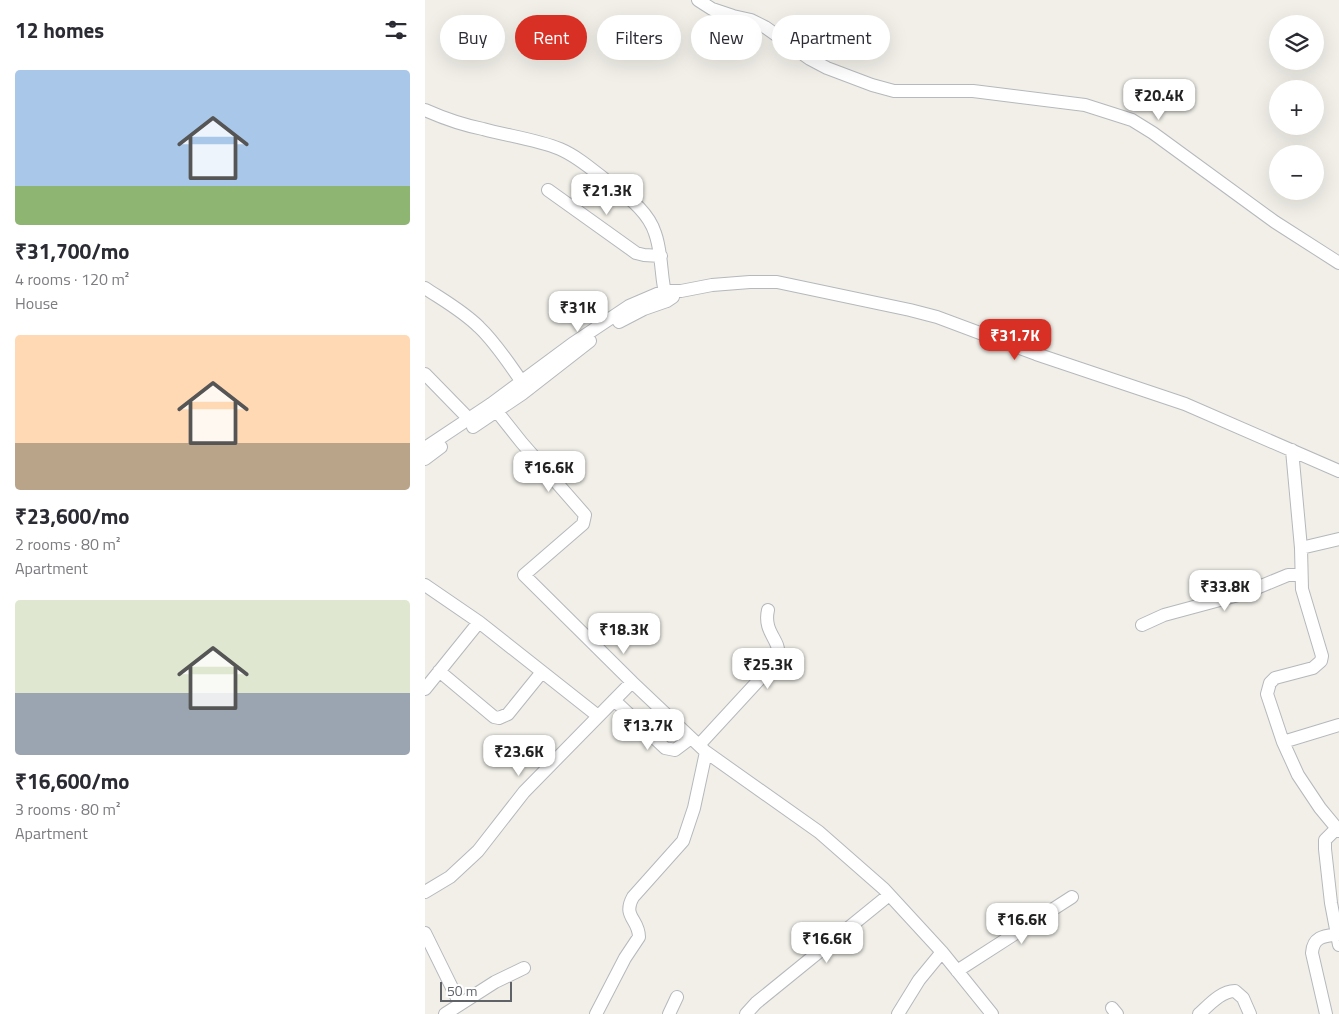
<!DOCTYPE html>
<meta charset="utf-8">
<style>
:root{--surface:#fff;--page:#f2f2f3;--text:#2b2b33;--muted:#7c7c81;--accent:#d93025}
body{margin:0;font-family:"Titillium Web",sans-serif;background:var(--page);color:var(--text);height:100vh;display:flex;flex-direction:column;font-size:19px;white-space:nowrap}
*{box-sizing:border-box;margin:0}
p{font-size:16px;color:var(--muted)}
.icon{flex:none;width:28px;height:28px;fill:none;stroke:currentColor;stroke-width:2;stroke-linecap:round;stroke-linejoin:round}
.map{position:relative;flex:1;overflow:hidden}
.details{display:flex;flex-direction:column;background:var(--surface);width:425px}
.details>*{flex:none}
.hud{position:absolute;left:15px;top:15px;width:475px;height:45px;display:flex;gap:10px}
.tools{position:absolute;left:844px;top:15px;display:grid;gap:10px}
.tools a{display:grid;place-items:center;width:55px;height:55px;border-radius:50%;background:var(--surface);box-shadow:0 5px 20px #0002;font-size:25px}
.scale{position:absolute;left:15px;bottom:12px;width:72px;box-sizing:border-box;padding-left:5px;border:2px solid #5f6368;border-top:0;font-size:14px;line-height:18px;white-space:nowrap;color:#5f6368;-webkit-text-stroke:4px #fff;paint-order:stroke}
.price{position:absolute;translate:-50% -42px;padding:0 11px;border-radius:10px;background:#fff;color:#222;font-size:16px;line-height:32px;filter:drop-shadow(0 1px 2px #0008)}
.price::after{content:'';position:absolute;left:50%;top:30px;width:15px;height:11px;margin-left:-8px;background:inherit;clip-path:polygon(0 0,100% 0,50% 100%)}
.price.active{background:var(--accent);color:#fff}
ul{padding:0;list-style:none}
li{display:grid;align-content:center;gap:10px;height:265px;padding:0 15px}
li span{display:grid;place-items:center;height:155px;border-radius:5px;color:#555}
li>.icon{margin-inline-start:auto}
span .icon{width:90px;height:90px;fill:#fffc;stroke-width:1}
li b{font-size:21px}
h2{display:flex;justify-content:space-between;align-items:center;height:60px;padding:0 15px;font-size:21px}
.chip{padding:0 18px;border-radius:22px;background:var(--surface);box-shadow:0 5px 20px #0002;font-size:18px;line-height:45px}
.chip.active{background:var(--accent);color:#fff}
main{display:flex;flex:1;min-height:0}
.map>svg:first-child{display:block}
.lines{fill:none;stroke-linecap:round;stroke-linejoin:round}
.minor-casing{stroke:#b5b8bc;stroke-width:14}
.minor{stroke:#fff;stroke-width:12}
</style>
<main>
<section class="details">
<h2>12 homes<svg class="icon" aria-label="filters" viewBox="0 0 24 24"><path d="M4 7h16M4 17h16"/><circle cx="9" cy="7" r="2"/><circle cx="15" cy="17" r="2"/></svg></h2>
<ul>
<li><span style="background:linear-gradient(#a9c7e8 75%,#8fb573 0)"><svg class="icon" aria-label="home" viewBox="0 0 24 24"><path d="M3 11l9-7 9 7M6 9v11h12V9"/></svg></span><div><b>₹31,700/mo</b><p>4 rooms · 120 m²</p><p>House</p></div></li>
<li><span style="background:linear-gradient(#ffd9b3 70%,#b9a48a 0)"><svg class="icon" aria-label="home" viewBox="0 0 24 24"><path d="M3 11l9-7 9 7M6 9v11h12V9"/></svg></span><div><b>₹23,600/mo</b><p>2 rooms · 80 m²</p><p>Apartment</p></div></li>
<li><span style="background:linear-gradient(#dfe7d0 60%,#9aa5b1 0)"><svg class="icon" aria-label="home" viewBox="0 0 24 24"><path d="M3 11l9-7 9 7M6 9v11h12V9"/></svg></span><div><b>₹16,600/mo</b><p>3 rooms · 80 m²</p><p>Apartment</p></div></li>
</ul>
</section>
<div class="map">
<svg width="914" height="1014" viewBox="0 0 914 1014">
<rect width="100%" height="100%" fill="#f1efe8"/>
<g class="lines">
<g class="minor-casing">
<path id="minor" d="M273,0L287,9L308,16L326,20L340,27L385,59L402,68L447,85L469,91H548L660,105L707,120L728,133L850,222L914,263
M0,110C18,118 38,125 58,129C83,136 110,139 135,149C156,158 173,175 191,188C207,200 224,214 230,233C238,255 235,279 242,301
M123,190L211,253L219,255L236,256
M0,288C18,300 38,311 54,327C71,343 84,364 97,382
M194,322L219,309L242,301L248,297
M0,374L44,419
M66,404L97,443L160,515L158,524L99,575L207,682L281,752
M48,427L97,394L165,341
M0,448L66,404L147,344L204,306L239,291H256L287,285L325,282H352L485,310L512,317L611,354L760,404L914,471
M867,450L876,548L877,589L897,656L896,661L888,668L850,678L845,683L842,694L858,742L873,775L895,808L914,831
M0,459L16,447
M876,548L914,539
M0,585L54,622L173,716
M717,625L739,615L817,594L863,575H876
M14,671L69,717L74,718L83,714L117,672
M0,689L54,622
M189,700L240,748L250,750L266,738
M858,742L914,725
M274,745L345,668C347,664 352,658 353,653C355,640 338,632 343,610
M912,828L900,840V849L906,903L914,945
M0,892L25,877L53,851L99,792L207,682
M0,933L35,1004
M532,971L647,897
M687,1008L692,1014
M20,1014L70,982L99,968
M171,1014L200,958L214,937C214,919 197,917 208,897L258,841L269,808L281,752L394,832L459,889L517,952
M244,1014L252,997
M321,1014L331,1003L464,895
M473,1014L494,980L517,952L567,1014
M774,1014C784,1005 796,991 810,991L818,998L825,1014
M901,1014L887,953C888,936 900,936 914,934"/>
</g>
<use href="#minor" class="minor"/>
</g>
</svg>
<div class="tools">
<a><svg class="icon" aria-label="layers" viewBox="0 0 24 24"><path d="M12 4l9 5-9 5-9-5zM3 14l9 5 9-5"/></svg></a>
<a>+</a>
<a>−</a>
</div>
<div class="scale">50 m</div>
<b class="price" style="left:734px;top:121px">₹20.4K</b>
<b class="price" style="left:182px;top:216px">₹21.3K</b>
<b class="price" style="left:153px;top:333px">₹31K</b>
<b class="price active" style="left:590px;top:361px">₹31.7K</b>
<b class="price" style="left:124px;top:493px">₹16.6K</b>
<b class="price" style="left:800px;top:612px">₹33.8K</b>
<b class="price" style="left:199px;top:655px">₹18.3K</b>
<b class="price" style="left:343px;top:690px">₹25.3K</b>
<b class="price" style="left:223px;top:751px">₹13.7K</b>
<b class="price" style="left:94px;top:777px">₹23.6K</b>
<b class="price" style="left:597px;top:945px">₹16.6K</b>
<b class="price" style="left:402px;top:964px">₹16.6K</b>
<div class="hud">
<a class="chip">Buy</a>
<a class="chip active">Rent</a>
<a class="chip">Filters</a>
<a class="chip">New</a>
<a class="chip">Apartment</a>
</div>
</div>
</main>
